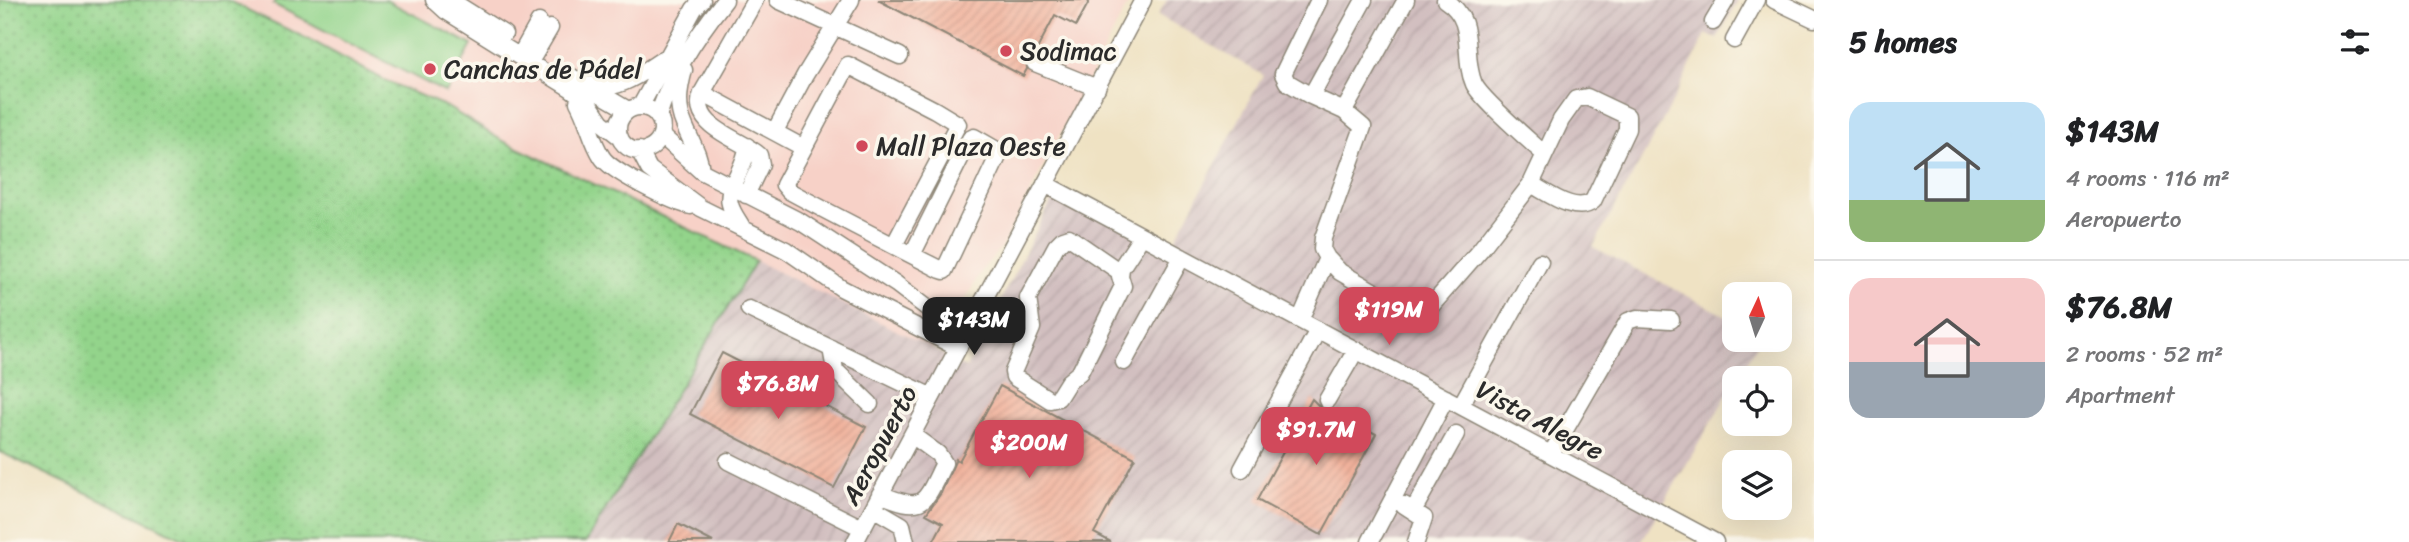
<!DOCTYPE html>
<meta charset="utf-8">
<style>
:root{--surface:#fff;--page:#f2f2f2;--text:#202124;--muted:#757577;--line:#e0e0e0;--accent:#d1495b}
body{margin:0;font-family:Sriracha,sans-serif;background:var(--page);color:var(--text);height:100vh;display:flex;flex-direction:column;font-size:26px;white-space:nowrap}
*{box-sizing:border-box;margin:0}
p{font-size:23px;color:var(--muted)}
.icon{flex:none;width:38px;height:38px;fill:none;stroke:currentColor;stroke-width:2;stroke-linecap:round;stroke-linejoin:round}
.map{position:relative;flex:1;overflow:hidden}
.drawer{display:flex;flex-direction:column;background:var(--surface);width:595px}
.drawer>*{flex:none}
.needle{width:46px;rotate:4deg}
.controls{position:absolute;left:1722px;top:282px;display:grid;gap:14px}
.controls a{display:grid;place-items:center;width:70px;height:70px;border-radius:14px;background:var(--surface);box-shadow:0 7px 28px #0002;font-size:35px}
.price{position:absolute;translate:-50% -60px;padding:0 16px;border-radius:14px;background:var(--accent);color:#fff;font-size:23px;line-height:46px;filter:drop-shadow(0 2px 4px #0008)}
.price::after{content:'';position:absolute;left:50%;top:42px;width:21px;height:16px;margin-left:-10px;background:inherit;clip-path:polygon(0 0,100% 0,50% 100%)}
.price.on{background:#222;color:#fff}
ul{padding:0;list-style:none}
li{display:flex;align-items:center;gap:21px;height:175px;padding:0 35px}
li+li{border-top:2px solid var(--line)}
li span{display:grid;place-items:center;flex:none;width:196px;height:140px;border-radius:21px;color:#555}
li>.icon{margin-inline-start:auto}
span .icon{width:84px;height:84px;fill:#fffc;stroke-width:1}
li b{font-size:30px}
h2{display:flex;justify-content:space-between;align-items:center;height:84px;padding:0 35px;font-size:30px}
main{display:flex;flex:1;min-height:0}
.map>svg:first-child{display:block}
.built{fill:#f7d1c7}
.industrial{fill:url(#industrial-furrows)}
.grass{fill:url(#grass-dots);stroke:#5f805b;stroke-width:2}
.green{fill:#93d48b;stroke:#5f805b;stroke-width:2}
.building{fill:url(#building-hatch)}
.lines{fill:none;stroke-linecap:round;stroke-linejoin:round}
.minor-casing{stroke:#8d8677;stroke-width:19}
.minor{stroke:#fff;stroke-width:16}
.poi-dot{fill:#d1495b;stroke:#fbf7ec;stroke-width:2.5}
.labels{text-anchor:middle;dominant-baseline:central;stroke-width:7;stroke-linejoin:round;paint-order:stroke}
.poi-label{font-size:26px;fill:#2b2b2b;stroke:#fbf7ec;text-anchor:start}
.street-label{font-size:26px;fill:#2b2b2b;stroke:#fbf7ec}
</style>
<main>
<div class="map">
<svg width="1814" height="542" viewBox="0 0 1814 542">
<defs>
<pattern id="industrial-furrows" width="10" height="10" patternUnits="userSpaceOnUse" patternTransform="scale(1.75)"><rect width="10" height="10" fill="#d2bfc0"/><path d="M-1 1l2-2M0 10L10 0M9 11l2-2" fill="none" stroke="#b4a4a5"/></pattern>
<pattern id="grass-dots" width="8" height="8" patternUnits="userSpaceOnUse" patternTransform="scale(1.75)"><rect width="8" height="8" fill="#93d48b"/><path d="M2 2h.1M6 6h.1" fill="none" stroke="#7fb678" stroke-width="1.8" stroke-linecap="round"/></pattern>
<pattern id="building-hatch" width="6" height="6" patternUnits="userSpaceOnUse" patternTransform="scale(1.75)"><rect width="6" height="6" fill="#f1b29c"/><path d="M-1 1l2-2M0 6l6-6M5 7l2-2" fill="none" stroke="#cf9987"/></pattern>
</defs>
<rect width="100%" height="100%" fill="#fbf7ec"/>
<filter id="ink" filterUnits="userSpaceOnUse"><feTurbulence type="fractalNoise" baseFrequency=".0143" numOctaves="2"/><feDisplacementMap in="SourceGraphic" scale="14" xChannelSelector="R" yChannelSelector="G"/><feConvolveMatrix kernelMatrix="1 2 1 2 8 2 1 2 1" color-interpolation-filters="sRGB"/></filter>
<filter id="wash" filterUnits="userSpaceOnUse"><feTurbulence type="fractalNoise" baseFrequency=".00686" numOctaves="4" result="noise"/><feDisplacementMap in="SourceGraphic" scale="28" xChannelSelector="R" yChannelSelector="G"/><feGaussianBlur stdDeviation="1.57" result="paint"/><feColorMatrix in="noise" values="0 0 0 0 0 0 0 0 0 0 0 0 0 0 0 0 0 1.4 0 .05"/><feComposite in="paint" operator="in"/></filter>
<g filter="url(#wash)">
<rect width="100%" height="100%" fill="#efe2c3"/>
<path class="built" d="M227,0H1130L1002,246L982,270L959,311L932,348L503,141L447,107L384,80L316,43Z"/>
<path class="industrial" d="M1167,0H1738L1717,39L1706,34L1669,109L1593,247L1734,320V340H1760L1737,378H1734V383L1641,542H586L756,261L932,348L966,368L1056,192L1169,251L1263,75L1158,15Z"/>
<path class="grass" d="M0,0H227L316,43L384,80L447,107L503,141L756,261L586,542H191L0,452Z"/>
<path class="green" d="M275,0H386L472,45L446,93L273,4Z"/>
<g id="blocks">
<path class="building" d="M878,0H1090L1076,26L1055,15L1035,53L1026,58L1027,69L1023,76Z
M722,353L866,427L834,488L690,414Z
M1000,386L1135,458L1094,533L1111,542H933L943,523L926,514L941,493L956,459L959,461Z
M1312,399L1322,409L1331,410L1376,434L1321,535L1257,500Z
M678,524L713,542H669Z"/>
</g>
</g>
<g filter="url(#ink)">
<use href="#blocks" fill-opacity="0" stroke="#8d8677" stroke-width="2"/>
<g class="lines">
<g class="minor-casing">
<path id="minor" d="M434,0L446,11L570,88L587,101L601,122L620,137
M450,0L504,34
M778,0L900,56
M1445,0C1478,21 1461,55 1474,84C1481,99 1529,140 1544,154
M1774,0L1814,19
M1713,22L1726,0
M1734,40L1756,0
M520,56L539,22
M530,62L550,28
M1035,63L1097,88
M684,70C679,88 676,106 684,124C690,140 700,154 701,171
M570,76L628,110
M591,85C618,93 644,71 665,58
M702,93L804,148
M1311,96L1287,82L1283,74L1319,0
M578,102C588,120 591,140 602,157C610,171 674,203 691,206
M640,107L694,9L702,0
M618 129a22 22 0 1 1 44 0a22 22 0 1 1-44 0Z
M1344,111L1406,0
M658,117C670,75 698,34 725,0
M775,131L805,75L851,0
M661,135L701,171L801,222L896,284L947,323L966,334
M639,150L649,169L701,208L786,250L841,288L958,348
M1045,184L1715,542
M746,195L761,164L759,155C740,138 689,127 702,93L755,0
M743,229C739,221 732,213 730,204C725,187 747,167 747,146
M894,245L958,124L935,110L848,65L784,185L789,191C839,218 890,244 941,270L944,271L1000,152L974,137L970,139L912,255
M1327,258L1322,249L1323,238L1363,127L1344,111L1311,96L1364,0
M1120,272L1069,237L1063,239L1056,246L1028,298L1032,328L1013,372L1014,377L1050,400L1058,398L1068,382L1080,372L1123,286L1120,276L1121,268L1142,236
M749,309L932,397
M1300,320L1327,258L1340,272L1411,313L1421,312L1432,305L1480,250L1531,184L1561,120L1576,99L1587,97L1627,116V129L1593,201C1576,215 1548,193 1531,184
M831,348L835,370L870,404
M1124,362L1182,257
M1327,400L1356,350
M1461,405L1540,262
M1551,454L1628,321L1637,318L1671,320
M728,461L862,528
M1242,469L1318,330
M880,494C926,513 924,503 944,463L938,454L912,435
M1404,505L1424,518L1416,542
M873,508L902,525L906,542
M1413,511L1456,434
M855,542L1143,0
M1370,542L1446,398"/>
</g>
<use href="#minor" class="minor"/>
</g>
</g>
<g class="poi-dot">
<circle cx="1006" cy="51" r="7"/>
<circle cx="430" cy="69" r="7"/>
<circle cx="862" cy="146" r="7"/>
</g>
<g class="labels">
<g class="poi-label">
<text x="1020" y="51">Sodimac</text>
<text x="444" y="69">Canchas de Pádel</text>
<text x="876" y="146">Mall Plaza Oeste</text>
</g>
<g class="street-label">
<text transform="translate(1540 420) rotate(28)">Vista Alegre</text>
<text transform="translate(879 445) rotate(-62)">Aeropuerto</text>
</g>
</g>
</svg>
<div class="controls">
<a><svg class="needle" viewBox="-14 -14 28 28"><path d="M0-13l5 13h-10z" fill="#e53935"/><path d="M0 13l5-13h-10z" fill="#757577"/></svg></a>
<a><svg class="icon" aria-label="locate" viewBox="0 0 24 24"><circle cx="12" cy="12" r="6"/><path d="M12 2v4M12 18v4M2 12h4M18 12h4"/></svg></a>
<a><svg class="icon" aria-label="layers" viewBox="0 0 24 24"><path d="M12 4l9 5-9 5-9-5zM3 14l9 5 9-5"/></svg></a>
</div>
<b class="price" style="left:1389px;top:347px">$119M</b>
<b class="price on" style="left:974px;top:357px">$143M</b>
<b class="price" style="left:778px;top:421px">$76.8M</b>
<b class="price" style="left:1316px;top:467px">$91.7M</b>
<b class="price" style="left:1029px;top:480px">$200M</b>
</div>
<section class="drawer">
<h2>5 homes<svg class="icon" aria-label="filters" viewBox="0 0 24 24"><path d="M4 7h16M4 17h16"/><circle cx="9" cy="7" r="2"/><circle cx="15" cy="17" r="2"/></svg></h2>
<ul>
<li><span style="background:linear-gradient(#bfe0f5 70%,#8fb573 0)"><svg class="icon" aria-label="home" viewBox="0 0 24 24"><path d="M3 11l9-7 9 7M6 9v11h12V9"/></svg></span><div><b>$143M</b><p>4 rooms · 116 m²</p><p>Aeropuerto</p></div></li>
<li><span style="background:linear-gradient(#f6c9c9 60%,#9aa5b1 0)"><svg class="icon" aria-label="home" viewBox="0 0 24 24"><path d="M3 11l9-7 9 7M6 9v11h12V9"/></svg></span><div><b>$76.8M</b><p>2 rooms · 52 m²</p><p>Apartment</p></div></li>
</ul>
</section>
</main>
